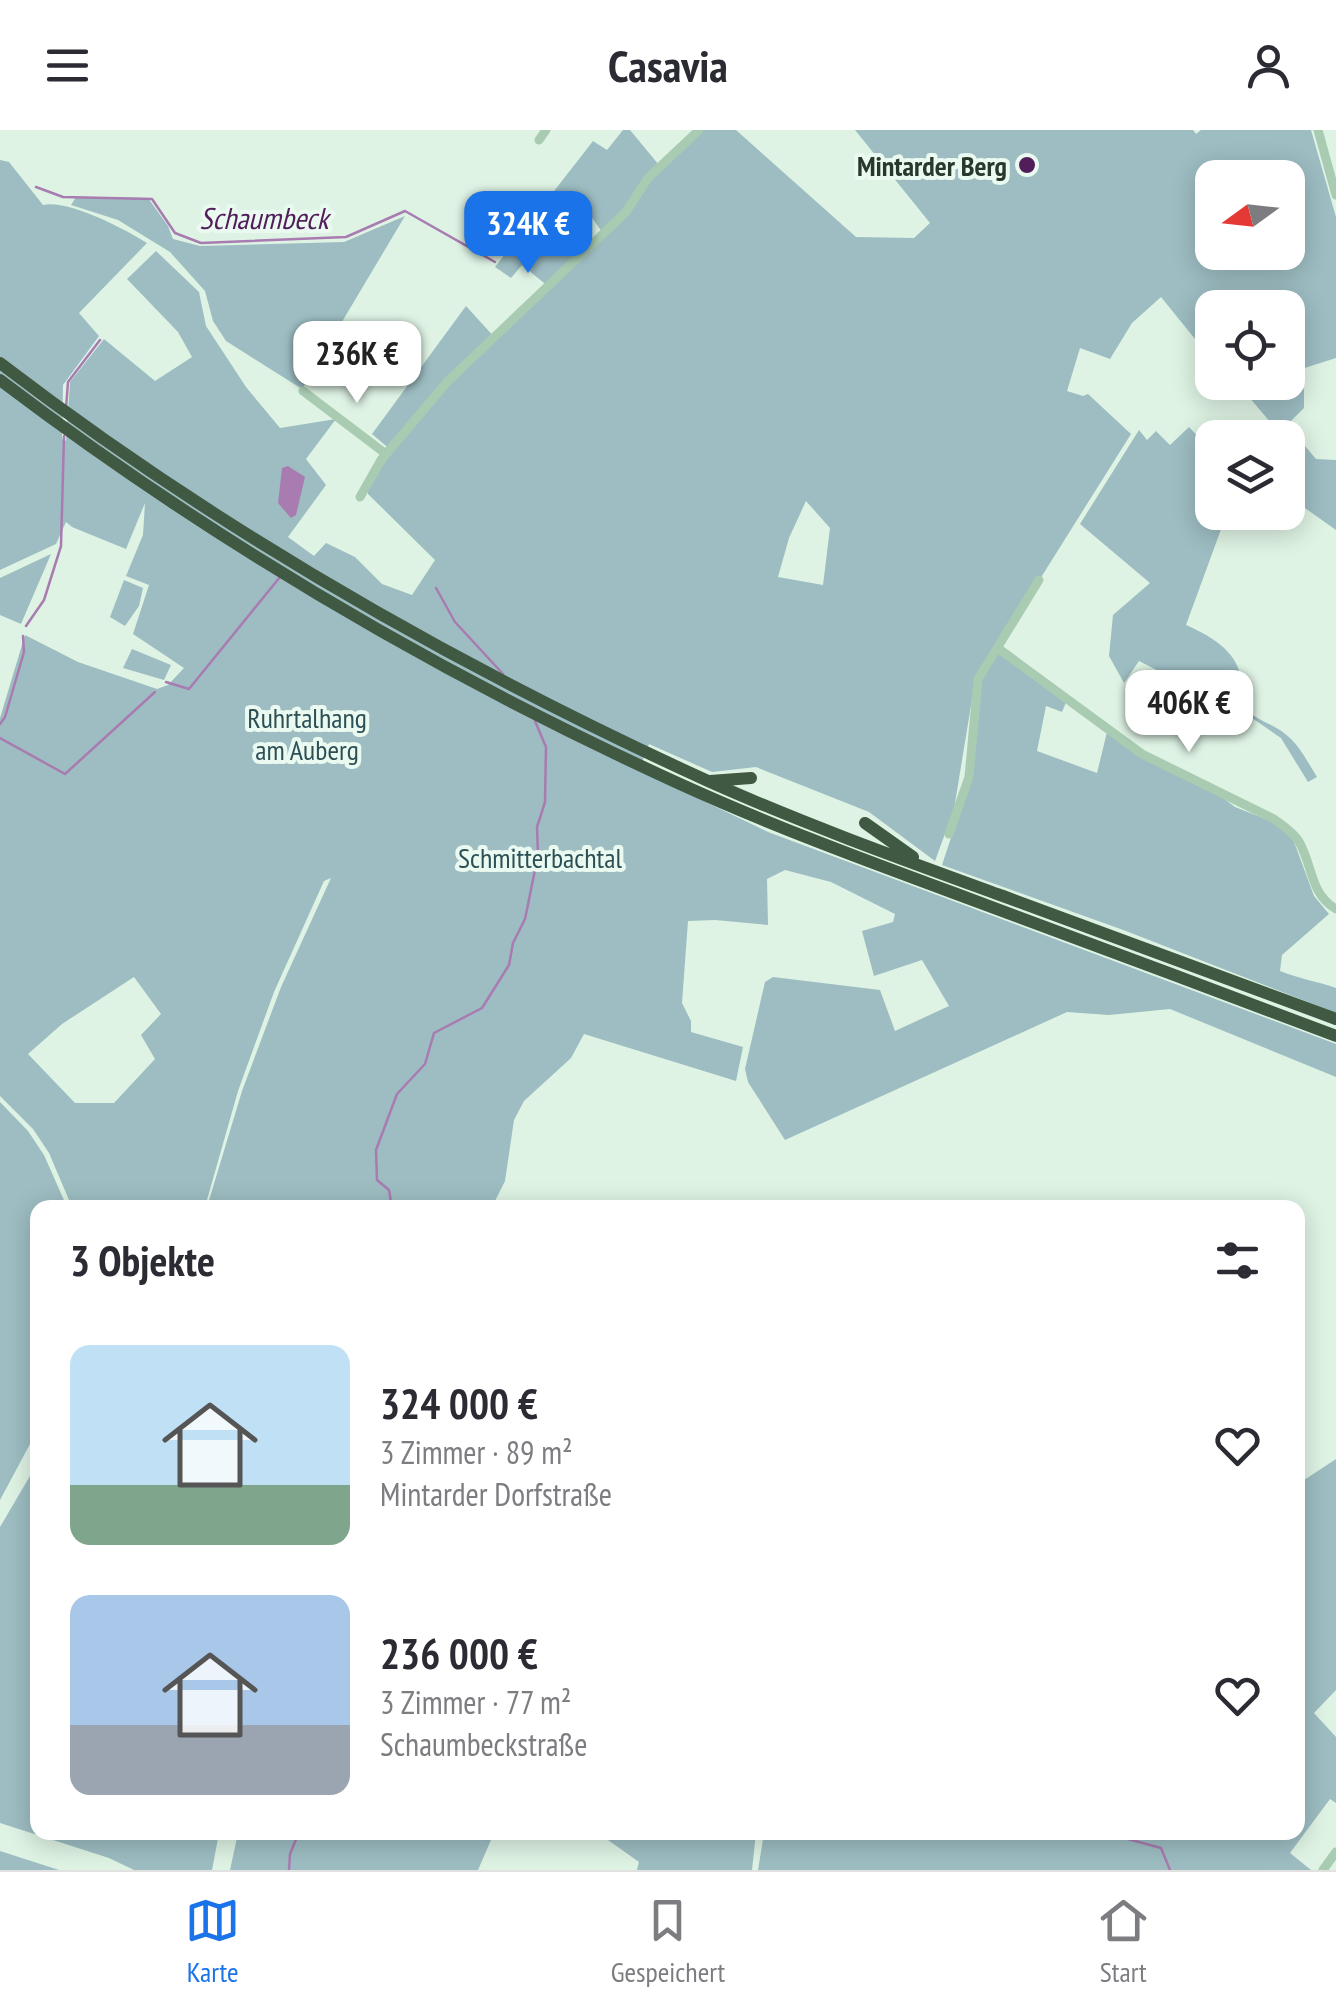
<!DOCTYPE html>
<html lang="de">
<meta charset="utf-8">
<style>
:root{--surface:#fff;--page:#f7f7f7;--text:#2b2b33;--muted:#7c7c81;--line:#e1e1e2;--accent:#1a73e8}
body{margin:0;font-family:"PT Sans Narrow",sans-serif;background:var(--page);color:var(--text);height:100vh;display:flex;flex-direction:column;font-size:38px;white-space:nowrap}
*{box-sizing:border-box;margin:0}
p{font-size:32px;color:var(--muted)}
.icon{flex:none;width:55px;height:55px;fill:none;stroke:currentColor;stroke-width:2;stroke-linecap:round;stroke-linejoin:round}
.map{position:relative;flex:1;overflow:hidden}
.side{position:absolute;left:30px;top:1070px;width:1275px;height:640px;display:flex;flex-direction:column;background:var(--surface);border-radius:20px;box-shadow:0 5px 25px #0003}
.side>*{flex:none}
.needle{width:65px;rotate:255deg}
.tools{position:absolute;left:1195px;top:30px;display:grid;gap:20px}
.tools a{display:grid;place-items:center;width:110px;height:110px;border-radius:20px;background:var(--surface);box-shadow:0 5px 25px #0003;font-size:50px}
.price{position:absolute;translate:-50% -85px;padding:0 22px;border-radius:20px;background:#fff;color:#222;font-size:32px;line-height:65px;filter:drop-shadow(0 2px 5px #0008)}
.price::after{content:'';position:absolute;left:50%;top:60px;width:30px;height:22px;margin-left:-15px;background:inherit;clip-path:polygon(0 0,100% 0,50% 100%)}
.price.active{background:var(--accent);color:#fff}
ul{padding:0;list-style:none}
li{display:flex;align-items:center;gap:30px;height:250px;padding:0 40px}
li span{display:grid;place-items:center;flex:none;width:280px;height:200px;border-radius:20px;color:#555}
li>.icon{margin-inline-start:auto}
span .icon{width:120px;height:120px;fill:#fffc;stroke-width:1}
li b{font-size:42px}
h2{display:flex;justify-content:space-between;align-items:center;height:120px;padding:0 40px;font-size:42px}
header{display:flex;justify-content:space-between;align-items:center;height:130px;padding:0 40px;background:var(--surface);font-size:45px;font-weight:700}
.dock{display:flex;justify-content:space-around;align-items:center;height:140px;border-top:2px solid var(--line);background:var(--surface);font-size:28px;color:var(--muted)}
.dock a{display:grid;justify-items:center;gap:5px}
.dock .active{color:var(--accent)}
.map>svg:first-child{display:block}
.green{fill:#9dbdc2;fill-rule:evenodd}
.water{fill:#a87cb0}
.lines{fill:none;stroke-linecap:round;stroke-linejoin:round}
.stream{stroke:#a87cb0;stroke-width:2.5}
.minor{stroke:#a9cbb2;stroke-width:9}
.highway{stroke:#405943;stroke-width:12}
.poi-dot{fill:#521e5a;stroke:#eafaf0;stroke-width:4}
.labels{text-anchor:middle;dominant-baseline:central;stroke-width:8;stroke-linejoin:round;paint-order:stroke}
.poi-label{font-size:28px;font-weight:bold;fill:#29382b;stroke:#eafaf0;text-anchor:end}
.park-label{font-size:28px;fill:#2d5057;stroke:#eafaf0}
.water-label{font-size:30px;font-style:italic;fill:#521e5a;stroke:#eafaf0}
</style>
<header><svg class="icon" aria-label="menu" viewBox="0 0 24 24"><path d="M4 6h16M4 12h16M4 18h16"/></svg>Casavia<svg class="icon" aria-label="person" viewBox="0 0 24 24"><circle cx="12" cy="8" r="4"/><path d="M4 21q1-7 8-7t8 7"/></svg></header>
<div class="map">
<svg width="1336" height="1740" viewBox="0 0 1336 1740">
<rect width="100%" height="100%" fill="#def3e4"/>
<path class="green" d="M623,0H630L659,35L702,0H736L856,107L914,108L930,93L855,0H1193L1196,4L1201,0H1311L1336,87V228L1295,241L1304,260V278L1279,303L1281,307L1272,308L1271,293L1237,253L1288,252V178H1212V196L1195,209L1161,167L1132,193L1110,229L1080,218L1067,261L1083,266L1088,264L1131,304L996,519L1067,570L1062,582L1046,576L1037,621L1097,643L1107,602L1215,662L1235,677L1273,692L1293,709L1314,766L1329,784L1282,825L1280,841C1300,849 1316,851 1336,858V883L1126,801L942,735L971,647L976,545L954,679L935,731L869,682L756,637L712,642L649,614L639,640L768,702L1336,914V947L1170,879L1109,885L1067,882L785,1010L748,952L745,939L765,852L773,847L880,860L895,901L949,876L922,830L874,846L862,801L893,792L895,784L831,752L785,740L767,749L768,795L715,790L688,791L682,873L691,891V902L743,917L736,951L584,904L571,928L524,971L514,990L505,1051L492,1077H207L242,961L281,857L331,748L324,751L274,862L238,961L205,1077H72L49,1023L33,999L0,966V588L25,505L78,532L157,559L168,555L184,538L133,504L149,455L126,446L143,405L145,373L126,419L72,397L66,392L56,414L0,440V30L9,32L43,75C68,69 125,99 147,113L79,183L99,206L63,255L62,309L66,311L70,252L104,209L155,251L192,227L178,202L127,149L156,121L199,162L206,196L246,257L280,298L336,289L306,329L326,355L288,407L314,426L326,413L355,427L382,454L412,465L435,430L368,364V359L392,321L372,304L466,176L496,209L549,157L522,135L511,148L495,137L593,11L607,20ZM1212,48H1288V122H1212ZM575,63L604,105L577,131L549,99ZM806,371L830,398L823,455L778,447L789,408ZM134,847L161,884L141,905L155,929L114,973H75L28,924L62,894Z
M76,67L148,68L168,96L173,109L200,116L344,112L405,86L302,259L226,211L213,191L205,161L170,122L118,90L71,75Z
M1189,297L1212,321V382L1227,383L1186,495C1210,506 1235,519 1241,547C1244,561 1238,571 1250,583C1260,591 1274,595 1284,603C1299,614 1307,631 1317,647L1308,652L1281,608L1255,590L1139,531L1124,553L1109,526L1113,485L1150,453L1080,394L1139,300L1147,310L1156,301L1170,315Z
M1305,316L1316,329L1336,330V400L1288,366V319L1290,322Z
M51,424L21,494L0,485V448Z
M124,450L143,458L139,476L125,496L110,487Z
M132,519L171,535L164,550L123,538Z
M0,972L28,1001L44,1025L67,1077L38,1078L37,1301L0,1370Z
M1336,1329V1560L1314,1583L1336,1607V1673L1330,1669L1290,1723L1311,1740H758L764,1703L1298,1702V1354Z
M37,1334L38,1702L219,1703L212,1740H134L109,1728L0,1693V1397Z
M238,1703V1702L494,1703L478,1740H230Z
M598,1703V1702L756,1703L752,1740H637L639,1732Z
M0,1721L59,1740H0Z"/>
<path class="water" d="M288,336L305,347L296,385L291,388L278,373L282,338Z"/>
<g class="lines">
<path class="stream" d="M36,57L63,67L152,69L175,103L201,113L346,107L405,81L495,132
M66,278L68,252L100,210
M436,458L455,492L503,544
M26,496L44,470L61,416L64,306
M166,552L189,559L280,447
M0,594L5,587L24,522L23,506
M0,608L65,644L155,562
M392,1078L389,1060L377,1050L376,1020L397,964L425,934L434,903L482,878L509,835L513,813L525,789L538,725L537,697L545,672L546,617L535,591
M1102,1702L1161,1718L1170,1740
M289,1740L290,1724L299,1702"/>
<path class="minor" d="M1318,0L1336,65
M539,10L546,0
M303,261L386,324
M360,367L381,330L447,252L626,82L648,48L699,0
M999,519L1142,624L1274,689C1282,695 1292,701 1298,710C1313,734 1309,763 1336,779
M949,704L969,647L978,549L1039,450
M1323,1740L1336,1722"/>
<path class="highway" d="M0,233C218,400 458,537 708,651C804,694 904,730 1003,766C1114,807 1225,848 1336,889
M0,250C211,410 439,544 680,654C770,695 862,729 954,763C1081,810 1209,858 1336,906
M710,651L751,648
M865,693L913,727"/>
</g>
<circle class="poi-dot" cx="1027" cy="35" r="10"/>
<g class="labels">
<g class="poi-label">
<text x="1007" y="35">Mintarder Berg</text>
</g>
<g class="park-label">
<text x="307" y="587">Ruhrtalhang<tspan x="307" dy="32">am Auberg</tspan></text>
<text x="540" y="727">Schmitterbachtal</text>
</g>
<g class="water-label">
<text x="264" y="87">Schaumbeck</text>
</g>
</g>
</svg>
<div class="tools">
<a><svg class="needle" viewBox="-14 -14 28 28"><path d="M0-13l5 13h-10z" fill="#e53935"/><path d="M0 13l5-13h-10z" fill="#7c7c81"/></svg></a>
<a><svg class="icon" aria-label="locate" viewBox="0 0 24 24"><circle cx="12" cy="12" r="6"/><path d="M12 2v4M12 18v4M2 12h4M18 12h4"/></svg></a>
<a><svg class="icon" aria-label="layers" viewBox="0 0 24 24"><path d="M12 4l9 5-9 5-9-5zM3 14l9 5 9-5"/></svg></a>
</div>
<b class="price active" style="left:528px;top:146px">324K €</b>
<b class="price" style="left:357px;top:276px">236K €</b>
<b class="price" style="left:1189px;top:625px">406K €</b>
<section class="side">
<h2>3 Objekte<svg class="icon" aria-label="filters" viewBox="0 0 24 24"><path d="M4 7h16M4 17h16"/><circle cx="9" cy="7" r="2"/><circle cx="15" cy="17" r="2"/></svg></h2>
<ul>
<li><span style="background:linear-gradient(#bfe0f5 70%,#7fa58c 0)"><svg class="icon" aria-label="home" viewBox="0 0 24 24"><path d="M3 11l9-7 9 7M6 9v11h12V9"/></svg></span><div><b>324 000 €</b><p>3 Zimmer · 89 m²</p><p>Mintarder Dorfstraße</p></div><svg class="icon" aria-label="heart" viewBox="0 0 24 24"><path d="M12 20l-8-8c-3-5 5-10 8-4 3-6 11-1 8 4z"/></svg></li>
<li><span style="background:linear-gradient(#a9c7e8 65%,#9aa5b1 0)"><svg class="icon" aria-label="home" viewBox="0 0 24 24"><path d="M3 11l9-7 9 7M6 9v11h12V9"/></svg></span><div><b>236 000 €</b><p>3 Zimmer · 77 m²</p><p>Schaumbeckstraße</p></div><svg class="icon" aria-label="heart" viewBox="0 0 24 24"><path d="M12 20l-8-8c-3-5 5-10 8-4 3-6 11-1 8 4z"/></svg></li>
</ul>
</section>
</div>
<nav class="dock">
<a class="active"><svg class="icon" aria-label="map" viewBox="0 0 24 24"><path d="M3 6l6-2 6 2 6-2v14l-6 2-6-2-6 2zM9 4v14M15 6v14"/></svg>Karte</a>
<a><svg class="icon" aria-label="saved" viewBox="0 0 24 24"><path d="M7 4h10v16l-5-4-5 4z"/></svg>Gespeichert</a>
<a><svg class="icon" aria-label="home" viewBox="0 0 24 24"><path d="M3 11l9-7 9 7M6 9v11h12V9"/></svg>Start</a>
</nav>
